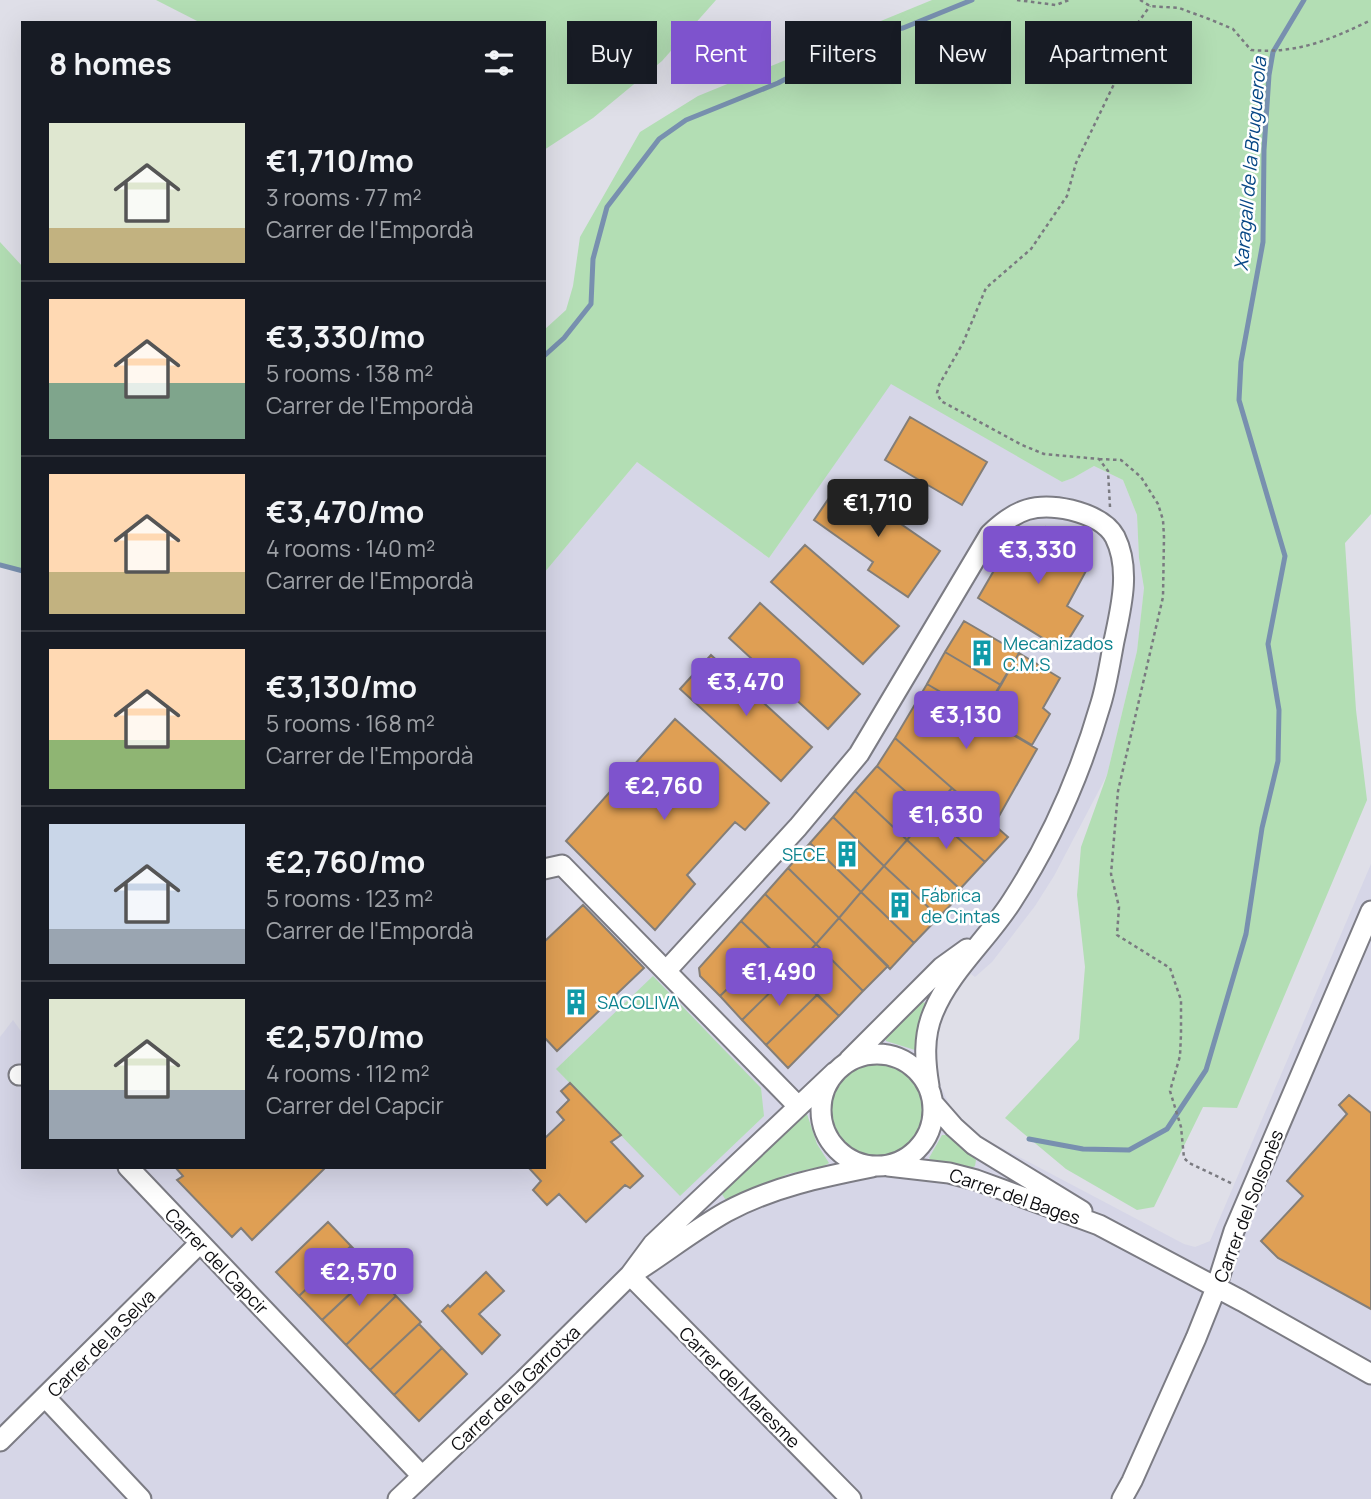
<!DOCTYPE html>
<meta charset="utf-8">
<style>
:root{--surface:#171b24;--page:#242831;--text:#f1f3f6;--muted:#9ea1a6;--line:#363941;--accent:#7e53cd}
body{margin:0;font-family:Manrope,sans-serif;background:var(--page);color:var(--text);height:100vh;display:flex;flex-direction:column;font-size:26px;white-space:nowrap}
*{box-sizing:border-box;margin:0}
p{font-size:23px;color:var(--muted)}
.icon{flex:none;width:38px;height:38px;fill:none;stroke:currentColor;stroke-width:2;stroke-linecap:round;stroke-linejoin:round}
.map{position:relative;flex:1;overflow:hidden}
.drawer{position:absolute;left:21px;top:21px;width:525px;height:1148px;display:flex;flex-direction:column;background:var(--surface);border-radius:0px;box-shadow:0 7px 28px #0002}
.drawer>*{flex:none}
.hud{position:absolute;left:567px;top:21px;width:665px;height:63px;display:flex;gap:14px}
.price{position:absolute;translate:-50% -60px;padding:0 16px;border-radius:7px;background:var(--accent);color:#fff;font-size:23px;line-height:46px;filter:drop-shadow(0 2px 4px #0008)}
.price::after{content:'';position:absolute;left:50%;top:42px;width:21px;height:16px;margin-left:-10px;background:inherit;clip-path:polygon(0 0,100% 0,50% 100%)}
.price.current{background:#222;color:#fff}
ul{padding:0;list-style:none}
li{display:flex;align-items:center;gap:21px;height:175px;padding:0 28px}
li+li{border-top:2px solid var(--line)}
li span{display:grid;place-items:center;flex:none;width:196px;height:140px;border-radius:0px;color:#555}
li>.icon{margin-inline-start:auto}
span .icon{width:84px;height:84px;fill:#fffc;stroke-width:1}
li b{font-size:30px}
h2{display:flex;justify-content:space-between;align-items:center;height:84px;padding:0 28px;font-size:30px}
.tag{padding:0 24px;border-radius:0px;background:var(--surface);box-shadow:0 7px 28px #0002;font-size:24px;line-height:63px}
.tag.current{background:var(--accent);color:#fff}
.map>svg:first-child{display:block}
.built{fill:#d6d6e7}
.green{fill:#b3deb4}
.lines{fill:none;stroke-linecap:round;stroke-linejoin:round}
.stream{stroke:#7890af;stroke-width:5}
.building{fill:#df9f54;stroke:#847e77;stroke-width:2}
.minor-casing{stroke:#7c7c84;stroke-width:23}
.path{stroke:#7a7a80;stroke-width:2.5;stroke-dasharray:3.5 3.5;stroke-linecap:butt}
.minor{stroke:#fff;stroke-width:19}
.labels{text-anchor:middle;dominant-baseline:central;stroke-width:5;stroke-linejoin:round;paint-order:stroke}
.culture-label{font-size:18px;fill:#0d838f;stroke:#fff;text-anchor:start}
.street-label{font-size:18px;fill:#0b0b0e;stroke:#fff}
.water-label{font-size:19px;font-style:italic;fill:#074785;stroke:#fff}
</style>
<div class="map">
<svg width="1371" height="1499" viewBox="0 0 1371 1499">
<rect width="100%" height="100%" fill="#dfdfe8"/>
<path class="built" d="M891,383L1062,482L1073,478L1094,466L1123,480L1137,515L1139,558L1144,588L1137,651L1107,775L1054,876L1035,906L992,962L975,977L971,974L962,983L950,1000L942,1018L936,1039L935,1063L941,1087L952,1110L970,1131L1184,1244L1195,1247L1210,1241L1371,864V1499H0V1037L13,1020L23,1034V1167H544V573L637,462L769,558Z"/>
<path class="green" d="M156,0H716L662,61L593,118L544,150V23H201Z
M932,0H1371V514L1345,543L1356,710L1367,800L1237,1108L1203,1107L1154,1207L1137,1210L1066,1169L1005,1118L1079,1039L1085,967L1077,895L1081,847L1107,775L1137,651L1144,588L1139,558L1137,515L1123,480L1094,466L1073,478L1062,482L891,384L769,558L637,462L544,573V330L566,310L573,286L580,237L640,132L698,96Z
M0,242L23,267V572L0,565Z
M653,976L761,1088L764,1116L680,1196L556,1069Z
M921,1002L927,1003L926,1009L915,1050L886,1041V1035Z
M826 1109a50 50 0 1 1 100 0a50 50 0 1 1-100 0Z
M807,1114L817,1144L829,1163L824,1166L788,1174L730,1200L725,1199L722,1194L724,1188L801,1115Z
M942,1135H949L976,1160L975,1166L970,1169L933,1162L929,1158Z"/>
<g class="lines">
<path class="stream" d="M544,356L564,338L591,304L593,259L607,207L659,139L686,120L778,83L811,66L836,44L868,34L903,28L972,0
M0,565L23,571
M1029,1139L1083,1149L1129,1150L1167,1129L1206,1070L1246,934L1262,828L1278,761L1279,710L1268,644L1285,556L1239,400L1241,362L1263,242L1264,150L1269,75L1273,52L1304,0"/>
</g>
<path class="building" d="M910,417L987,462L962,505L885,460Z
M840,482L940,551L908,597L868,570L873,562L814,520Z
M1046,527L1080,546L1070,562L1086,571L1067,606L1083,616L1062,650L978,598L1010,543L1021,533L1035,540Z
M805,545L899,626L863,664L771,582Z
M760,603L860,694L828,729L729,638Z
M964,621L1019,653L1001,685L945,652Z
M945,652L1001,685L982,716L927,684Z
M1019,653L1060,678L1043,708L1050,714L1032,745L982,716Z
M711,655L812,747L781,781L680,689Z
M927,684L1037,749L994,825L895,738Z
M675,719L769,803L745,830L735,822L687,875L695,884L655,930L566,841Z
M895,738L952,788L930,813L877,766Z
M877,766L930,813L907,840L855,791Z
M952,788L1008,837L985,862L930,813Z
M855,791L907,840L884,866L833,817Z
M930,813L985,862L960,889L907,840Z
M833,817L884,866L861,892L810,843Z
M907,840L963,892L939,917L884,866Z
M810,843L861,892L839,918L788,868Z
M884,866L939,917L914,943L861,892Z
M788,868L839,918L816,944L765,894Z
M861,892L914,943L890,969L839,918Z
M765,894L816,944L793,970L741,921Z
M583,905L644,968L557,1051L544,1037V942Z
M839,918L888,966L863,991L816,944Z
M741,921L769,948L720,996L700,976L699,968Z
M816,944L863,991L839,1016L793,970Z
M769,948L793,970L742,1020L720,996Z
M793,970L817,995L766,1045L742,1020Z
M817,995L839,1016L788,1068L766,1045Z
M570,1083L621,1135L611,1142L643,1176L630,1188L625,1185L586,1222L559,1194L547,1205L533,1190L541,1181L528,1167H544V1139L564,1120L557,1112L569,1100L561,1091Z
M1349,1095L1371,1113V1309L1278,1258L1261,1241L1303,1196L1287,1181L1347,1114L1339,1105Z
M175,1167H326L252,1240L241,1228L232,1237L177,1180L183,1176Z
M328,1222L351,1246L299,1296L276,1272Z
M351,1246L375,1271L322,1320L299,1296Z
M373,1272L396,1296L346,1345L322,1320Z
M486,1272L504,1291L479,1314L500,1335L482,1354L442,1311L448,1305L450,1307Z
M396,1296L421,1322L370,1370L346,1345Z
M419,1324L442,1348L394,1395L370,1370Z
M442,1348L467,1374L419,1421L394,1395Z"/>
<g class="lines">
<g class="minor-casing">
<path id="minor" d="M544,869L562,865L797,1105
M666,971L798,827L859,754L990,534C1016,509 1036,502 1071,510C1087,514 1107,522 1115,537C1131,569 1121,608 1114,641C1110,662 1107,683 1101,703C1081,772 1051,841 1012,901C988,939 950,971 933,1013C923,1037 925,1062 929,1086
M821 1110a56 56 0 1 1 112 0a56 56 0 1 1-112 0Z
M849,1060L942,967L967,949
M19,1075H23
M933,1103L954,1127L974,1145L1082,1211
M888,1166L949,1173L976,1180L1099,1225L1242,1301L1371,1374
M128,1167L422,1476
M640,1269C669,1250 696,1229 726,1212C772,1187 822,1177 872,1167
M630,1275L851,1499
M46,1398L141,1499
M0,1441L200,1243
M398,1499L524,1380L630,1275L653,1244L835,1072
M1122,1499L1132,1481L1196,1338L1216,1288L1234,1231L1371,911"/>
</g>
<path class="path" d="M1017,0L1056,5L1069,0
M1140,0L1150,6L1179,8L1209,19L1233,29L1251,50C1297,54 1330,40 1371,20
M1099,459L1121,460L1141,477L1158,504L1163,520L1164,537L1163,597L1118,791L1111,874L1119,907L1117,935L1170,968L1181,1000V1034L1180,1056L1170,1091L1181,1127L1184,1158L1189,1163L1233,1184
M1110,507L1108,471L1099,459L1044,454L1022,445L941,401L937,393L939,385L963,343L986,288L1031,249L1067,196L1076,163L1127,57L1137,24L1150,6"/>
<use href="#minor" class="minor"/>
</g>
<defs>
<g id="building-bare" transform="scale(2.1)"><path d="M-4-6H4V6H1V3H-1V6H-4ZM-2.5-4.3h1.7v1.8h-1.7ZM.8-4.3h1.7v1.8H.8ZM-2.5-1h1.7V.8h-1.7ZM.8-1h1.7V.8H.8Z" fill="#0f9aa8" stroke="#fff" stroke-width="2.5" paint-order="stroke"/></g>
</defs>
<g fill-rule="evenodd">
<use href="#building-bare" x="982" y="653"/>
<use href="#building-bare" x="847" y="854"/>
<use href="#building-bare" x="900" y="905"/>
<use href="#building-bare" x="576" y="1002"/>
</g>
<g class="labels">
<g class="culture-label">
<text x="1003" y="643">Mecanizados<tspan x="1003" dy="21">C.M.S</tspan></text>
<text x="826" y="854" text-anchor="end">SECE</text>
<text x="921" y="895">Fábrica<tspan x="921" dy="21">de Cintas</tspan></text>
<text x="597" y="1002">SACOLIVA</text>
</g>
<g class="street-label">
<text transform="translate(1015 1196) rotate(19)">Carrer del Bages</text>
<text transform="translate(1248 1206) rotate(-69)">Carrer del Solsonès</text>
<text transform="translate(217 1261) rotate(46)">Carrer del Capcir</text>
<text transform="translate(101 1343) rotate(-45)">Carrer de la Selva</text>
<text transform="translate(740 1387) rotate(45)">Carrer del Maresme</text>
<text transform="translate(515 1388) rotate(-44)">Carrer de la Garrotxa</text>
</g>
<g class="water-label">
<text transform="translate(1250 164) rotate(-85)">Xaragall de la Bruguerola</text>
</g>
</g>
</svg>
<b class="price current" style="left:878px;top:539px">€1,710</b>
<b class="price" style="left:1038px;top:586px">€3,330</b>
<b class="price" style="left:746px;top:718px">€3,470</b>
<b class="price" style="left:966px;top:751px">€3,130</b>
<b class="price" style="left:664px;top:822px">€2,760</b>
<b class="price" style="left:946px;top:851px">€1,630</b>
<b class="price" style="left:779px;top:1008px">€1,490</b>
<b class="price" style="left:359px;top:1308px">€2,570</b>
<div class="hud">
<a class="tag">Buy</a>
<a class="tag current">Rent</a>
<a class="tag">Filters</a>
<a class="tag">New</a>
<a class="tag">Apartment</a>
</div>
<section class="drawer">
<h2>8 homes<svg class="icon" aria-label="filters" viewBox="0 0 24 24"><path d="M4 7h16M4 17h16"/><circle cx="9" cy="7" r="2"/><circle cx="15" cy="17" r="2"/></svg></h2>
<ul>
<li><span style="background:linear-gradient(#dfe7d0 75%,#c2b280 0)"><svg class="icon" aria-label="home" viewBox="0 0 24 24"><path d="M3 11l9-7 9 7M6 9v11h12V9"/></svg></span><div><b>€1,710/mo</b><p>3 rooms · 77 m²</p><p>Carrer de l'Empordà</p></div></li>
<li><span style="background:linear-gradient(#ffd9b3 60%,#7fa58c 0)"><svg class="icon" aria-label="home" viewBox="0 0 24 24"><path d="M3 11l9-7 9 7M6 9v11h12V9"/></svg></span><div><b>€3,330/mo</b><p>5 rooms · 138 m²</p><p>Carrer de l'Empordà</p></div></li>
<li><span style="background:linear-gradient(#ffd9b3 70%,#c2b280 0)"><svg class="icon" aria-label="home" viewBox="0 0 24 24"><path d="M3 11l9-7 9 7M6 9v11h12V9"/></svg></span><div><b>€3,470/mo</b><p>4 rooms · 140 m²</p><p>Carrer de l'Empordà</p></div></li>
<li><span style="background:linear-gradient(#ffd9b3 65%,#8fb573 0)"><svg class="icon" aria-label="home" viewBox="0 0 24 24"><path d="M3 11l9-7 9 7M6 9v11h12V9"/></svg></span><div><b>€3,130/mo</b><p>5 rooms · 168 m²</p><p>Carrer de l'Empordà</p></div></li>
<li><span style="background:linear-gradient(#c9d6e8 75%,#9aa5b1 0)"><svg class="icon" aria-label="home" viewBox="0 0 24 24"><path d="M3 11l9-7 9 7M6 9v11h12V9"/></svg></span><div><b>€2,760/mo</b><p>5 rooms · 123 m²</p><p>Carrer de l'Empordà</p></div></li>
<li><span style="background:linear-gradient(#dfe7d0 65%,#9aa5b1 0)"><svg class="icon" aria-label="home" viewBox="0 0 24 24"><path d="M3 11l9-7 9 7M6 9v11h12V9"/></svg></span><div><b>€2,570/mo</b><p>4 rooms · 112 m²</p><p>Carrer del Capcir</p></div></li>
</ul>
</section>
</div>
